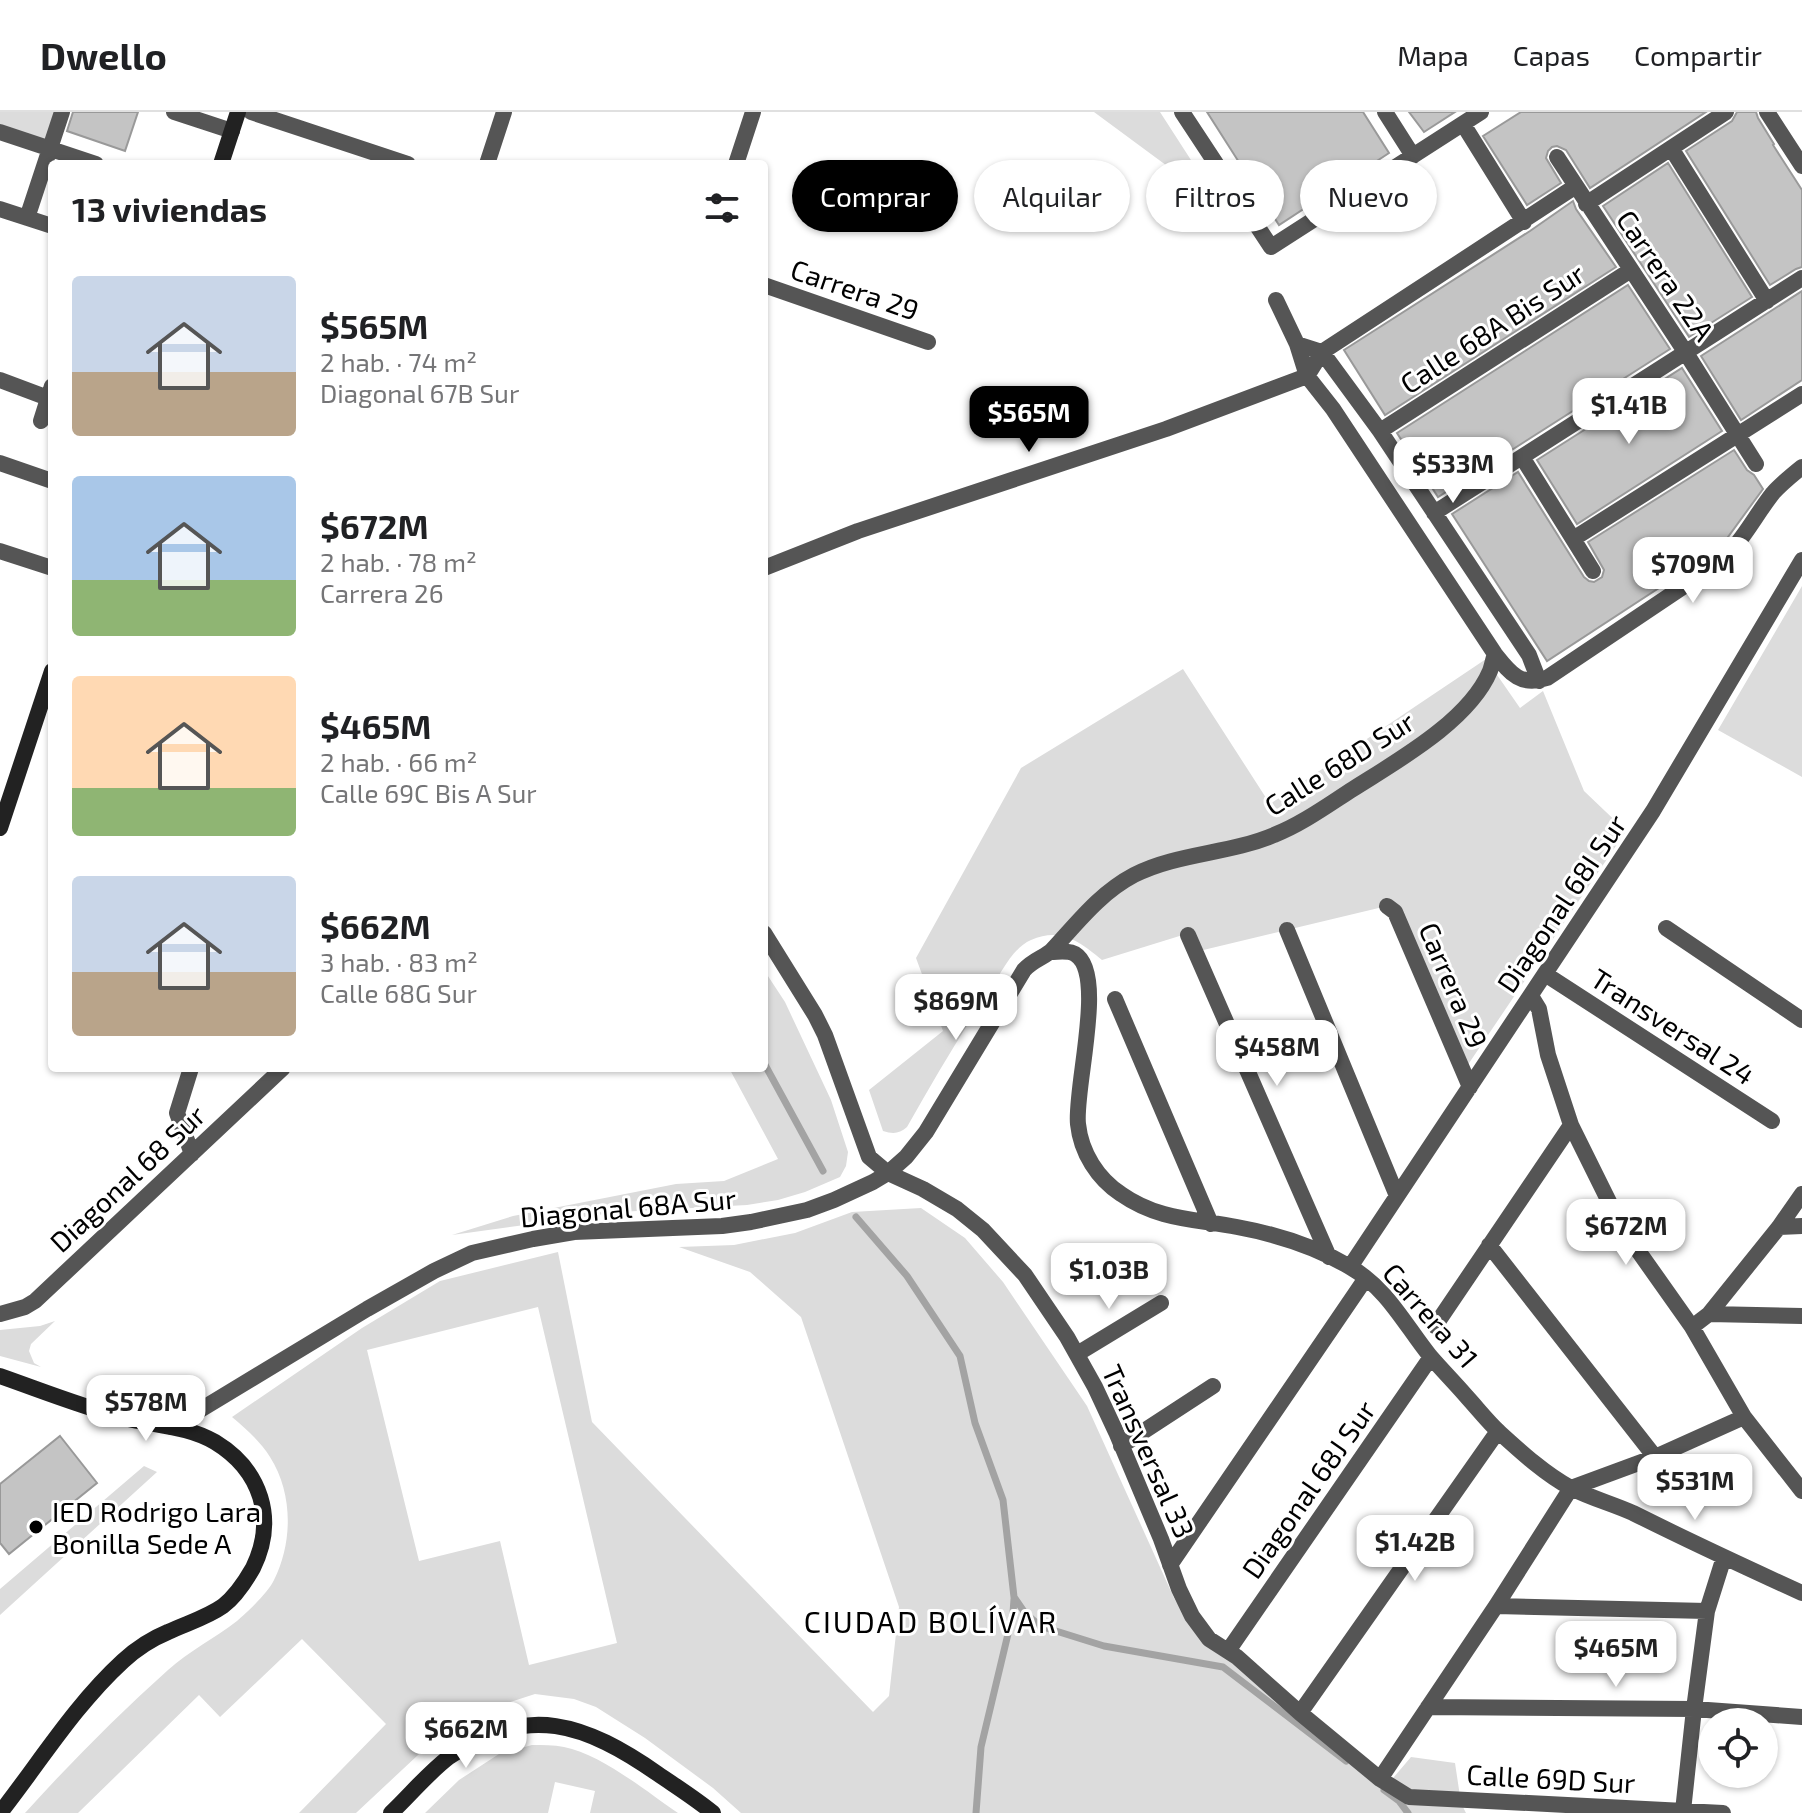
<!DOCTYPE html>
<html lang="es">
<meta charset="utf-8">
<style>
:root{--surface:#fff;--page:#f6f6f6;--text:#202124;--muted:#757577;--line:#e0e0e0;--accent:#000}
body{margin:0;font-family:"Exo 2",sans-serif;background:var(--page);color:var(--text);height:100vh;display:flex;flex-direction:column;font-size:30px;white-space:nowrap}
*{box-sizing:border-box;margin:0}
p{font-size:26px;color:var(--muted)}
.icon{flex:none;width:44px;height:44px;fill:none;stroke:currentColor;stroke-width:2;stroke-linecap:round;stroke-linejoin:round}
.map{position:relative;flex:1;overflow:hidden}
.panel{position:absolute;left:48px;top:48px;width:720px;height:912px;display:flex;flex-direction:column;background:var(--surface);border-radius:8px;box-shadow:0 2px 6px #0004}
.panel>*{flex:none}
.guide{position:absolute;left:792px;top:48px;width:760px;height:72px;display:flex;gap:16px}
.fabs{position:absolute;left:1698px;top:1596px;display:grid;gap:16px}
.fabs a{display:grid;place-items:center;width:80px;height:80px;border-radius:50%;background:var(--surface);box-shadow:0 2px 6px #0004;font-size:40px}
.price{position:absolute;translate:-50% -68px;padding:0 18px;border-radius:16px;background:#fff;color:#222;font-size:26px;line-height:52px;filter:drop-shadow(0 2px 4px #0008)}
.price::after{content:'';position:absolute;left:50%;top:48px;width:24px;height:18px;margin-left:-12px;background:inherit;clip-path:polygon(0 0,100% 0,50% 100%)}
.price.current{background:var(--accent);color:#fff}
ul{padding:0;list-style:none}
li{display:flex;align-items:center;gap:24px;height:200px;padding:0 24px}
li span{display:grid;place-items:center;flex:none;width:224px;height:160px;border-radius:8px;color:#555}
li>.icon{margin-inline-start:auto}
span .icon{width:96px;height:96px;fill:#fffc;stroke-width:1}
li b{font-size:34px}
h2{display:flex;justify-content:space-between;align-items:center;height:96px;padding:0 24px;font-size:34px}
.pill{padding:0 28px;border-radius:36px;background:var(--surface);box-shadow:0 2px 6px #0004;font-size:28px;line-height:72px}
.pill.current{background:var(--accent);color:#fff}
header{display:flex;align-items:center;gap:48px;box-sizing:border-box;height:112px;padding:0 40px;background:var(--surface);border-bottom:2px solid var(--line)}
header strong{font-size:38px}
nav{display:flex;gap:44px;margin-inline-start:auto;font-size:28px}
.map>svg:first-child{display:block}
.green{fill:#dcdcdc;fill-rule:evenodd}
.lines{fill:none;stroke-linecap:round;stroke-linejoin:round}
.stream{stroke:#a3a3a3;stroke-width:7}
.building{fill:#c4c4c4;stroke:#999;stroke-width:2}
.street{stroke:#555;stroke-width:16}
.secondary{stroke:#222;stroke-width:16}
.poi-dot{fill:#000;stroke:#fff;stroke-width:3}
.labels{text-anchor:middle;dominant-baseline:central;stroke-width:6;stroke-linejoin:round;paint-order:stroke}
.street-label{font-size:28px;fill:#000;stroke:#fff}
.poi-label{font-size:28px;fill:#000;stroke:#fff;text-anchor:start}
.neighbourhood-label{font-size:30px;letter-spacing:2px;fill:#000;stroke:#fff}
</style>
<header>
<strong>Dwello</strong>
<nav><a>Mapa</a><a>Capas</a><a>Compartir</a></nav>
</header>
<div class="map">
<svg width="1802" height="1701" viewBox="0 0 1802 1701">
<rect width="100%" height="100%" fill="#fff"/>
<path class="green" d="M0,0H62L50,37L0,20Z
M1094,0H1160L1220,93Z
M1802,474V665L1718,618Z
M1486,547L1520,596L1543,579L1584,679L1626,719L1463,960L1387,794L1195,840L1186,822L1102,848C1080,830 1061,815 1031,828C1012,836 1001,862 989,879C960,923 933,969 907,1015C899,1022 893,1022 883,1019L869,978L943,919L916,846L1021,656L1183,557L1270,692Z
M764,858L785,890L831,988L848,1040L846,1054L840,1065L805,1080L778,1088L747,1093L619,1100L452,1123L513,1104L676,1072L724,1069L778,1047L729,956H764Z
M921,1096L965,1126L1003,1170L1087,1294L1174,1486L1198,1524L1388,1672L1411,1645L1455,1651L1461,1691L1466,1701H741L713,1676L645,1626L596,1595L574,1587L535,1582L507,1591L459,1612L418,1643L356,1701H299L386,1612L302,1527L220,1605L199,1583L78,1701H25C70,1651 118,1603 168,1558C189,1539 215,1526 237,1509C248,1500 269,1479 274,1468C293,1430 293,1381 270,1345C260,1329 246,1317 232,1305L362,1216L440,1169L558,1140L592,1310L873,1600L889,1584L899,1495L801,1205L750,1160L679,1135L734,1133L795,1121L852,1100ZM538,1195L617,1531L529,1553L500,1429L419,1449L367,1238Z
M55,1209L31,1232L29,1239L34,1251L41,1255L0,1244V1218L40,1214Z
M144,1354L157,1360L0,1503V1477Z
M532,1633C542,1633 554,1633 564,1635C601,1642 647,1680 678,1701H590L595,1679L555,1670L548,1701H425L459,1668L499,1642Z"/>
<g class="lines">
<path class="stream" d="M764,951L823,1059
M856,1105L907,1164L960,1244L975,1311L1003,1388L1014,1485L1025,1501L1040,1514L1104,1534L1223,1555L1346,1649
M1384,1678L1399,1689L1408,1701
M976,1701L981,1635L1013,1501L1014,1487"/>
</g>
<path class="building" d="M73,0H138L125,39L67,19Z
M1207,0H1363L1389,41L1279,113Z
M1409,0H1455L1424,20Z
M1521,0H1706L1590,76L1566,38L1557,34L1552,35L1548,39L1546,46L1561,71L1527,93L1483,24Z
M1737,0H1756L1758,6L1774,32L1773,33L1802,78V155L1796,157L1770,173L1686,39L1732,9Z
M1668,51L1752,185L1689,225L1603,94Z
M1573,89L1576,97L1616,155L1385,303L1344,238L1530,119Z
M1628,173L1670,237L1438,385L1397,321Z
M1802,179V268L1741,308L1701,244Z
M1682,256L1722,319L1577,412L1537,348Z
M1734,338L1747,358L1754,363L1763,377L1725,429L1714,440L1547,549L1452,402L1518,360L1584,465L1589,469L1594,470L1602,465L1604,458L1588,430Z
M60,1324L97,1371L9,1442L0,1431V1372Z"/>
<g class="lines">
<path class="street" d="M174,0L232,19
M251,0L408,52
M1182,0L1271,135L1481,0
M1385,0L1413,44
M1767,0L1802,54
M1463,12L1524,110
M0,20L96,52
M1671,36L1767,189
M1557,45L1686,241L1756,352
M487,52L504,0
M736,52L753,0
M1586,92L1726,0
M0,97L52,114
M27,106L62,0
M764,173L928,230
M1276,188L1297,232L1307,264L1333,297L1495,542C1510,561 1520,575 1547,566L1717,452C1741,433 1754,405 1773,381C1782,371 1792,363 1802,355
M1297,232L1322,240L1380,319L1529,543L1539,569
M1307,264L1322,240L1576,74
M0,268L48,286
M41,309L52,274
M1380,319L1631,158
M1522,345L1593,459
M0,351L52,369
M1434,401L1802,166
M1573,427L1802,282
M0,439L52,456
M764,456L858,419L1166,317L1307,264
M1387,794L1395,800L1470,975
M1666,816L1802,908
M1287,818L1397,1084
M764,821L815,903L825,923L869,1045L888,1061L923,1077L957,1097L983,1118L1025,1163L1067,1225L1095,1275L1116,1320L1161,1427L1179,1477L1192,1504L1209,1527L1237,1545L1300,1601L1380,1667L1409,1685L1723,1701
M1188,823L1329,1145
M1051,840C1059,840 1068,838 1075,842C1107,861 1074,977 1078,1012C1081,1041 1098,1067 1121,1082C1158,1108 1195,1107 1237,1115C1275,1122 1316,1135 1350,1155C1387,1176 1405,1213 1430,1244C1442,1258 1455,1271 1467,1285C1478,1297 1488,1310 1499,1320C1521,1340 1545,1362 1571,1376C1591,1386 1613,1392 1633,1401C1689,1429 1745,1455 1802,1481
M1545,862L1772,1009
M1531,884L1539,897L1548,943L1571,1013L1622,1116L1692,1215L1744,1305L1802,1379
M1115,887L1211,1112
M191,956L177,1001L192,1042
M1779,1115L1802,1114
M1489,1133L1655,1345
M1350,1155L1653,699L1802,448
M0,1202L25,1195L35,1189L283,956
M1709,1202L1802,1204
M1435,1214L1571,1013
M1692,1215L1709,1202L1779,1115L1802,1082
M1077,1242L1161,1191
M172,1315L367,1197L434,1159L472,1141L533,1127L574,1120L722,1114L751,1110L807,1098L834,1088L873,1070L888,1061L906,1045L926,1020L1024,858C1034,847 1046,845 1053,837C1078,810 1100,781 1134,763C1177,741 1229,742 1274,723C1302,712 1328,693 1353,677C1397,649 1469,609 1490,559C1492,554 1493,547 1495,542
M1121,1334L1213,1274
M1571,1376L1655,1345L1744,1305
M1170,1453L1366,1166
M1496,1494L1707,1499
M1228,1539L1431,1245
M1428,1595L1694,1597L1802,1605
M1300,1601L1498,1319
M1380,1667L1496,1494L1571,1376
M1683,1699L1694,1597L1707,1499L1724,1445"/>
<path class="secondary" d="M221,52L238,0
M0,716L52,559
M0,1264C40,1278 80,1294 121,1305C153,1314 186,1313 215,1330C261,1358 277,1407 253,1456C245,1470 236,1484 223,1494C206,1506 187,1511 168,1520C151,1527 136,1537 123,1549C75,1593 40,1650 0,1701
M391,1701C410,1683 428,1661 449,1645C527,1590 586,1612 658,1662C677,1675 696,1687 713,1701"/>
</g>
<circle class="poi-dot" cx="36" cy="1415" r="8"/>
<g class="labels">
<g class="street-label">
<text transform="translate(1666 163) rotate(56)">Carrera 22A</text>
<text transform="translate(855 177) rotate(19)">Carrera 29</text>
<text transform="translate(1492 216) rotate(-33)">Calle 68A Bis Sur</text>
<text transform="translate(1339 651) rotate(-32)">Calle 68D Sur</text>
<text transform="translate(1561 791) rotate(-56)">Diagonal 68I Sur</text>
<text transform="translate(1454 873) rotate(67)">Carrera 29</text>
<text transform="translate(1673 914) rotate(33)">Transversal 24</text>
<text transform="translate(127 1066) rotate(-43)">Diagonal 68 Sur</text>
<text transform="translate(628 1095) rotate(-5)">Diagonal 68A Sur</text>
<text transform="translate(1431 1203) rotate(49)">Carrera 31</text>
<text transform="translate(1149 1339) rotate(66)">Transversal 33</text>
<text transform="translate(1308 1377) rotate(-55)">Diagonal 68J Sur</text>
<text transform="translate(1551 1666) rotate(3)">Calle 69D Sur</text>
</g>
<g class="poi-label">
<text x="52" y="1399">IED Rodrigo Lara<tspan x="52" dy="32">Bonilla Sede A</tspan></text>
</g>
<g class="neighbourhood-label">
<text x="931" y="1509">CIUDAD BOLÍVAR</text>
</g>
</g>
</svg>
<div class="fabs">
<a><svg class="icon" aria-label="locate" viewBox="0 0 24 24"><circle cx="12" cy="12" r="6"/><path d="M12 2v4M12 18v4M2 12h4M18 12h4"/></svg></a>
</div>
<b class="price" style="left:1629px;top:334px">$1.41B</b>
<b class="price current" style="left:1029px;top:342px">$565M</b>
<b class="price" style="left:1453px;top:393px">$533M</b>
<b class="price" style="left:1693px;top:493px">$709M</b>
<b class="price" style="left:956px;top:930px">$869M</b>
<b class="price" style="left:1277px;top:976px">$458M</b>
<b class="price" style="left:1626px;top:1155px">$672M</b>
<b class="price" style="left:1109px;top:1199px">$1.03B</b>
<b class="price" style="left:146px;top:1331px">$578M</b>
<b class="price" style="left:1695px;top:1410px">$531M</b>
<b class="price" style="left:1415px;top:1471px">$1.42B</b>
<b class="price" style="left:1616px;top:1577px">$465M</b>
<b class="price" style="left:466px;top:1658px">$662M</b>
<div class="guide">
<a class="pill current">Comprar</a>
<a class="pill">Alquilar</a>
<a class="pill">Filtros</a>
<a class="pill">Nuevo</a>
</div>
<section class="panel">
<h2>13 viviendas<svg class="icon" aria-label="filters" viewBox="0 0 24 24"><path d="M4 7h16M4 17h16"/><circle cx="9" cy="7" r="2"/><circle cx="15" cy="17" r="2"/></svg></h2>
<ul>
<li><span style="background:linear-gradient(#c9d6e8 60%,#b9a48a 0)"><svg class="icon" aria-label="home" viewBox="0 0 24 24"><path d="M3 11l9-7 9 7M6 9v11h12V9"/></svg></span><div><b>$565M</b><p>2 hab. · 74 m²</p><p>Diagonal 67B Sur</p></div></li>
<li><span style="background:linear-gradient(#a9c7e8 65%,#8fb573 0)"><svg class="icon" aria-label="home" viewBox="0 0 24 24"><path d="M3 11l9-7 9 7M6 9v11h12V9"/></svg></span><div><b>$672M</b><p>2 hab. · 78 m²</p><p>Carrera 26</p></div></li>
<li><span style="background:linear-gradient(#ffd9b3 70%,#8fb573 0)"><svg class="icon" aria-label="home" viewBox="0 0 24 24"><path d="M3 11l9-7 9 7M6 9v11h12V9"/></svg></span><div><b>$465M</b><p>2 hab. · 66 m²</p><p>Calle 69C Bis A Sur</p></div></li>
<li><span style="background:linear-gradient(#c9d6e8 60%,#b9a48a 0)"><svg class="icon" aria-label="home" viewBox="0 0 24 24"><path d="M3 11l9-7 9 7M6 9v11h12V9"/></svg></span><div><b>$662M</b><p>3 hab. · 83 m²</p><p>Calle 68G Sur</p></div></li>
</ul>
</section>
</div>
